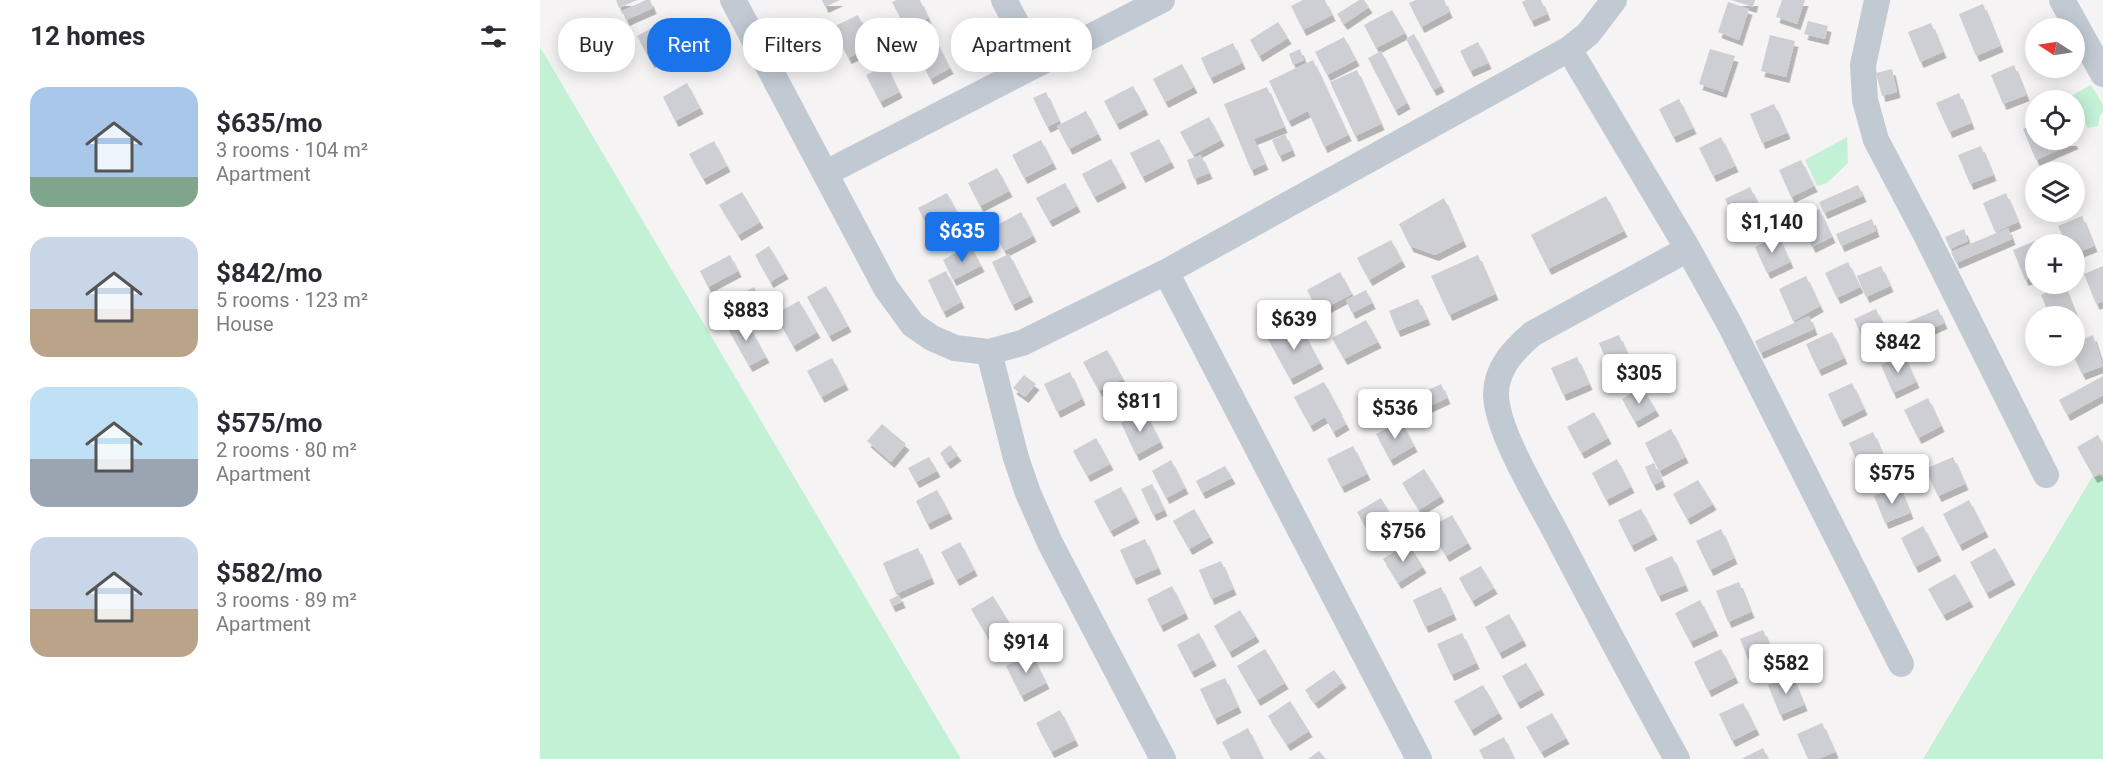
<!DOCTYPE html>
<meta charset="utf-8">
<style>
:root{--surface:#fff;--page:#f2f2f3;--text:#2b2b33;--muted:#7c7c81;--accent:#1a73e8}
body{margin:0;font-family:Roboto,sans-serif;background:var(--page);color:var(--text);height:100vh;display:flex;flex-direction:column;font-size:22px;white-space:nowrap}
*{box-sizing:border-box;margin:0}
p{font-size:20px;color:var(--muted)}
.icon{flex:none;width:33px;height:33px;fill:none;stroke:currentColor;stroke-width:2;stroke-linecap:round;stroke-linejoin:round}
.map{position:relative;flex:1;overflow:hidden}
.side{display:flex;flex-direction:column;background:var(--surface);width:540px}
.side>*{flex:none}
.banner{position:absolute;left:18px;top:18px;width:570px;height:54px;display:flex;gap:12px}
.needle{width:39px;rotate:282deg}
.fabs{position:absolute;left:1485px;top:18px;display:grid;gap:12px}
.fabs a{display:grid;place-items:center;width:60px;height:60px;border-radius:50%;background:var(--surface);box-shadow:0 3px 15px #0003;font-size:30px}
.price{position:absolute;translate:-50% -51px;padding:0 14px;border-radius:6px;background:#fff;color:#222;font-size:20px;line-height:39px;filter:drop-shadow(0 2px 3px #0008)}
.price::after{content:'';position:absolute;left:50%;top:36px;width:18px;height:14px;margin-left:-9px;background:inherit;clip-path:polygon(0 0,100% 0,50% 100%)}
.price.selected{background:var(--accent);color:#fff}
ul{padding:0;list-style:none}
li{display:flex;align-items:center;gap:18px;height:150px;padding:0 30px}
li span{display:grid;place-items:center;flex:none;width:168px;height:120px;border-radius:18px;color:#555}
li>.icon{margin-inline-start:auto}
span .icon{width:72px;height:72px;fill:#fffc;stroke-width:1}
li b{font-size:26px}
h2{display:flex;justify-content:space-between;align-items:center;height:72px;padding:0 30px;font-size:26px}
.chip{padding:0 21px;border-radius:24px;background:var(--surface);box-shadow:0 3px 15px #0003;font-size:21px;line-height:54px}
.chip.selected{background:var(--accent);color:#fff}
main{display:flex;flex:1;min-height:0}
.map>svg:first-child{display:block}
.green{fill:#c3f1d5}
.building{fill:#cdcfd5;filter:url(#shadow)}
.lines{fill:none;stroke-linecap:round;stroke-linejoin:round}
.street{stroke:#c1cad2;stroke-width:26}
</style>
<main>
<section class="side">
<h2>12 homes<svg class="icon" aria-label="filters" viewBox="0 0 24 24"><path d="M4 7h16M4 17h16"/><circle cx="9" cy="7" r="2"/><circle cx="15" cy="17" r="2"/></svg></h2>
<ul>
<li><span style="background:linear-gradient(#a9c7e8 75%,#7fa58c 0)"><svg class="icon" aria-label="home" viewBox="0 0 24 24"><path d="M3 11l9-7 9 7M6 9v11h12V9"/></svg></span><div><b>$635/mo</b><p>3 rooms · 104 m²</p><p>Apartment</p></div></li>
<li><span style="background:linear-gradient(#c9d6e8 60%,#b9a48a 0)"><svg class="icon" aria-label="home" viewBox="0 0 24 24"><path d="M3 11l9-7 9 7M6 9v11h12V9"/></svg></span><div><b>$842/mo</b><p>5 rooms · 123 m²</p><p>House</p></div></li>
<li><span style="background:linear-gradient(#bfe0f5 60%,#9aa5b1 0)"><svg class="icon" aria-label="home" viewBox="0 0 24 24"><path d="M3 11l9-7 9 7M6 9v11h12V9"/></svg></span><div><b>$575/mo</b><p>2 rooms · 80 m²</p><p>Apartment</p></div></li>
<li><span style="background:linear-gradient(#c9d6e8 60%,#b9a48a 0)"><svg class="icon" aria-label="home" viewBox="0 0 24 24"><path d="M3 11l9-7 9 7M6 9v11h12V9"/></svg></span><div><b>$582/mo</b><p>3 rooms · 89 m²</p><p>Apartment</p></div></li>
</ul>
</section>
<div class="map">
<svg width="1563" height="759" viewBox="0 0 1563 759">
<defs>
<filter id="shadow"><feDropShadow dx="3.5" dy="6" stdDeviation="0" flood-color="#0004"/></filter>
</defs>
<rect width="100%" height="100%" fill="#f5f3f3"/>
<path class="green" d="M0,47L421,759H0Z
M1551,85L1563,105V112L1560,115L1558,126L1548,128L1535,106L1534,100H1531L1529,97Z
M1307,137L1308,163L1287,183L1277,186L1265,160Z
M1563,459V759H1383Z"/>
<path class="building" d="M76,0H97L79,8Z
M106,0H110L113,8L86,20L82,11Z
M282,0H300L285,7Z
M357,0H380L388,18L366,29L352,2Z
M763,0H785L792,15L763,30L751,6Z
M819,0H824L829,7L804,24L797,14Z
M876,0H904L909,12L881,27L869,3Z
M986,0H1001L1007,14L991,21L982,2Z
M1191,0H1215L1213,7Z
M1242,0H1265L1257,24L1236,17Z
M1188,2L1209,9L1199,40L1178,32Z
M1443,4L1460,46L1436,56L1419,14Z
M852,10L865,33L836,48L824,25Z
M318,15L332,47L308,58L293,27Z
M1268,21L1288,26L1285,39L1264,34Z
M738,22L748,38L719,56L710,40Z
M121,23L135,50L111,62L97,36Z
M1391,23L1403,52L1380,62L1368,32Z
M874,34L901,86L893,90L866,39Z
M1230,35L1255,41L1246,77L1221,71Z
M804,37L816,60L787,75L775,52Z
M396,41L410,68L390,79L376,51Z
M938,42L948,63L930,71L920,51Z
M693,43L702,63L670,78L661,58Z
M760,49L764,60L753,65L749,54Z
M1170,49L1195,56L1183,92L1159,84Z
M841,51L867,103L855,110L828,58Z
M773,60L808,135L784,147L768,111L748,121L729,81Z
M642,64L654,87L625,102L613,79Z
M346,65L359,92L340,102L326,75Z
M1474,65L1486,95L1463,104L1451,75Z
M1352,69L1357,92L1342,96L1336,73Z
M817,70L841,124L815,136L790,82Z
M147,83L160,108L135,121L123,97Z
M593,86L605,109L576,124L564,101Z
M727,87L744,127L714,139L725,164L711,170L684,104Z
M506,92L519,121L507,127L493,98Z
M1419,93L1431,123L1409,132L1396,103Z
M1139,99L1153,128L1133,137L1119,109Z
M1234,104L1247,133L1222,143L1210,114Z
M546,111L558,134L529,149L517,126Z
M669,117L681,140L653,155L640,132Z
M1496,123V140H1533L1535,143L1496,160L1483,129Z
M745,134L752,150L739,156L732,140Z
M1181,137L1195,166L1173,176L1159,148Z
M619,139L631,162L602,177L590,153Z
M501,140L513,163L484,178L472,155Z
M174,141L187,166L163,179L149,154Z
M1441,146L1453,175L1430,184L1418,155Z
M661,155L669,173L654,179L647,160Z
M571,159L583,182L554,197L542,174Z
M1261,160L1274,186L1251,197L1239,170Z
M1519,167L1522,172H1506Z
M457,168L469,191L440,206L428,183Z
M525,183L537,206L509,221L496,198Z
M1318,185L1323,196L1284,213L1279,202Z
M1210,187L1222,213L1198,225L1185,199Z
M202,192L220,222L198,235L179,205Z
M407,193L419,216L390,231L378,208Z
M1466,193L1478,222L1455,232L1443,203Z
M1066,196L1084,231L1008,269L991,235Z
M904,198L923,241L895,255L870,246L859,224Z
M1279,209L1292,237L1272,247L1259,218Z
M481,212L493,236L464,251L452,228Z
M1542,216L1554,246L1534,254V244H1526L1518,226Z
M1332,219L1336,231L1301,246L1296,234Z
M1468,228L1472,239L1416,263L1411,252Z
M1424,229L1428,241L1410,249L1405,237Z
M1238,236L1250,262L1227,273L1215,247Z
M851,240L862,261L829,280L817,258Z
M1495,241L1496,276L1485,280L1473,250Z
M430,245L441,266L413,280L403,260Z
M229,246L245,273L230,282L215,255Z
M469,254L490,296L472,305L452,262Z
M190,255L198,271L168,287L160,271Z
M938,255L955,294L909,315L891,276Z
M1308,262L1320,287L1297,298L1285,273Z
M1341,266L1350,286L1326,297L1317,276Z
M1563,266V301L1556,304L1544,274Z
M406,271L421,302L403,312L388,280Z
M800,272L812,294L778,312L767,290Z
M1266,276L1280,306L1253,321L1239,289Z
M1524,285L1536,315L1510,316L1501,295Z
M286,286L308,326L289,336L267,297Z
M214,287L220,300L199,311L193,299Z
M826,290L832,303L812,313L806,300Z
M878,299L887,319L857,331L849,311Z
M259,301L277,332L253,346L235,314Z
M1336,309L1348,335L1326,345L1314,319Z
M1398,309L1404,323L1358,343L1352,329Z
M1269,316L1274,329L1220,353L1215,341Z
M204,317L226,357L209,366L187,327Z
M826,320L838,342L804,359L792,338Z
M758,322L780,363L750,379L728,339Z
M1292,332L1304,358L1278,370L1266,344Z
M1079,335L1091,363L1071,372L1059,343Z
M1553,335L1563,366L1542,374L1534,357V343Z
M567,350L583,379L559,391L543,362Z
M1363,354L1376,382L1353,393L1341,365Z
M1037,357L1049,384L1023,395L1011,368Z
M292,358L305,384L281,397L267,371Z
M530,372L542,399L517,412L504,384Z
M484,375L496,384L485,397L473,388Z
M1563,376V395L1527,415L1519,400Z
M622,381L628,392L606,403L601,392Z
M784,382L799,410L788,416L799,411L806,424L793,432L785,417L770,426L754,397Z
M1312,383L1324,409L1300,421L1288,394Z
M901,384L907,398L877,412L871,398Z
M1102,387L1116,410L1095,422L1082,399Z
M1388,398L1401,426L1378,438L1364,410Z
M605,411L620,442L596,455L581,423Z
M1054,412L1068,438L1041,453L1027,427Z
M861,421L874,446L850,460L836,434Z
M342,424L366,444L351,462L327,441Z
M1131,429L1145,457L1119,471L1105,443Z
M1333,432L1345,460L1321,471L1309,443Z
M1558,435L1563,444V477L1561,474L1554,477L1537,447Z
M556,438L570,464L547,476L533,451Z
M410,445L418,455L407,463L400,453Z
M813,446L827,474L801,487L787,459Z
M389,457L397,471L376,482L368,468Z
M1413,457L1425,484L1398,496L1385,469Z
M1077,459L1091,487L1066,500L1052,473Z
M631,460L645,488L626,498L612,471Z
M1114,463L1122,481L1113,485L1105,467Z
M685,466L692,478L662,493L656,481Z
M884,469L901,496L879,510L862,483Z
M1158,480L1173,504L1147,519L1133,494Z
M612,484L624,510L613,515L601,489Z
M1359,486L1370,513L1345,523L1334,496Z
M581,487L596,517L570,531L554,501Z
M397,490L409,513L387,524L376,501Z
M841,498L854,520L830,535L817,512Z
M1429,500L1445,531L1419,545L1403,514Z
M654,509L670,537L649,549L633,521Z
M1101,509L1114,534L1091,546L1078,520Z
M912,515L928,543L906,556L889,528Z
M1383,526L1398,555L1375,567L1361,538Z
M1181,529L1194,558L1170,570L1156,541Z
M605,539L618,568L593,579L580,550Z
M420,542L434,570L416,580L401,552Z
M868,543L883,567L858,583L843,559Z
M378,548L391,578L356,594L343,563Z
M1455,548L1472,579L1446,593L1430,562Z
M1132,556L1145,585L1118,596L1105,568Z
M681,561L693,589L671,599L659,570Z
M941,566L954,588L932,601L919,578Z
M1415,574L1430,601L1403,615L1388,589Z
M1199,582L1211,612L1188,622L1176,591Z
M632,586L645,613L620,626L607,599Z
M901,587L913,614L885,627L873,600Z
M359,595L362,602L352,606L349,600Z
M453,596L470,624L448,638L431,609Z
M1160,600L1175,630L1150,642L1135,613Z
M700,610L716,636L689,652L674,626Z
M969,614L983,640L959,653L945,627Z
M1223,630L1235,659L1212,669L1200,639Z
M659,633L673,660L651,672L637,645Z
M922,633L936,663L911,675L897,644Z
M725,649L745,683L717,700L697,666Z
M1181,649L1195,677L1168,691L1154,662Z
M491,653L506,683L481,696L466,666Z
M986,663L1001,689L977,703L962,676Z
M794,670L803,682L775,703L765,690Z
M1252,676L1264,705L1240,715L1228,685Z
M685,678L698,707L674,719L660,689Z
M943,685L959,713L931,730L914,701Z
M750,701L769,731L747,745L728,716Z
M1203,703L1216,729L1192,741L1179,714Z
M520,710L535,740L511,752L496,723Z
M1012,713L1026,738L1001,752L986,727Z
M1282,723L1295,752L1278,759H1268L1257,734Z
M708,728L723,759H691L682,742Z
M964,737L974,759H944L939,750Z
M1223,748L1228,759H1201Z
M779,751L786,759H768Z"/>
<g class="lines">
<path class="street" d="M193,0L346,288L373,325L392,338L415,348L449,352L482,343L626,272L1029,49L1048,34L1074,0
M464,0L498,64
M1337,0L1323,65L1325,100L1336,140L1385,233L1506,475
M1522,0L1563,74
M1029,49L1148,249L1189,323L1361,664
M286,173L622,0
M626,272L879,759
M449,352L476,458L488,493L510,543L623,759
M1137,759C1095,683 1054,606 1014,529C996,495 957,431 956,395C956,368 973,351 992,334L1148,249"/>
</g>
</svg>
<div class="fabs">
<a><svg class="needle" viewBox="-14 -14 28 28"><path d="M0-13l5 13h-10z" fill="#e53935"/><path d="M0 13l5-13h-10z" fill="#7c7c81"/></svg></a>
<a><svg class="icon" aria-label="locate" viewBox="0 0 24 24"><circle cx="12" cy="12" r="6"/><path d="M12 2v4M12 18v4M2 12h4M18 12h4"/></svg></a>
<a><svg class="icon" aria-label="layers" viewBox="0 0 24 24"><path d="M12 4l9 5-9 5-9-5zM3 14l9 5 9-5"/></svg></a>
<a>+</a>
<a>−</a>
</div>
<b class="price" style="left:1232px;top:254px">$1,140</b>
<b class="price selected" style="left:422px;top:263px">$635</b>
<b class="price" style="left:206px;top:342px">$883</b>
<b class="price" style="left:754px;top:351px">$639</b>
<b class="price" style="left:1358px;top:374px">$842</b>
<b class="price" style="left:1099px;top:405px">$305</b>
<b class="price" style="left:600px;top:433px">$811</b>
<b class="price" style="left:855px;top:440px">$536</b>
<b class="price" style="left:1352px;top:505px">$575</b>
<b class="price" style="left:863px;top:563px">$756</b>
<b class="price" style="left:486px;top:674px">$914</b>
<b class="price" style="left:1246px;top:695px">$582</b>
<div class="banner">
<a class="chip">Buy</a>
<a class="chip selected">Rent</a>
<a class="chip">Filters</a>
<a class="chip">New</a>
<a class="chip">Apartment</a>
</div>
</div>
</main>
